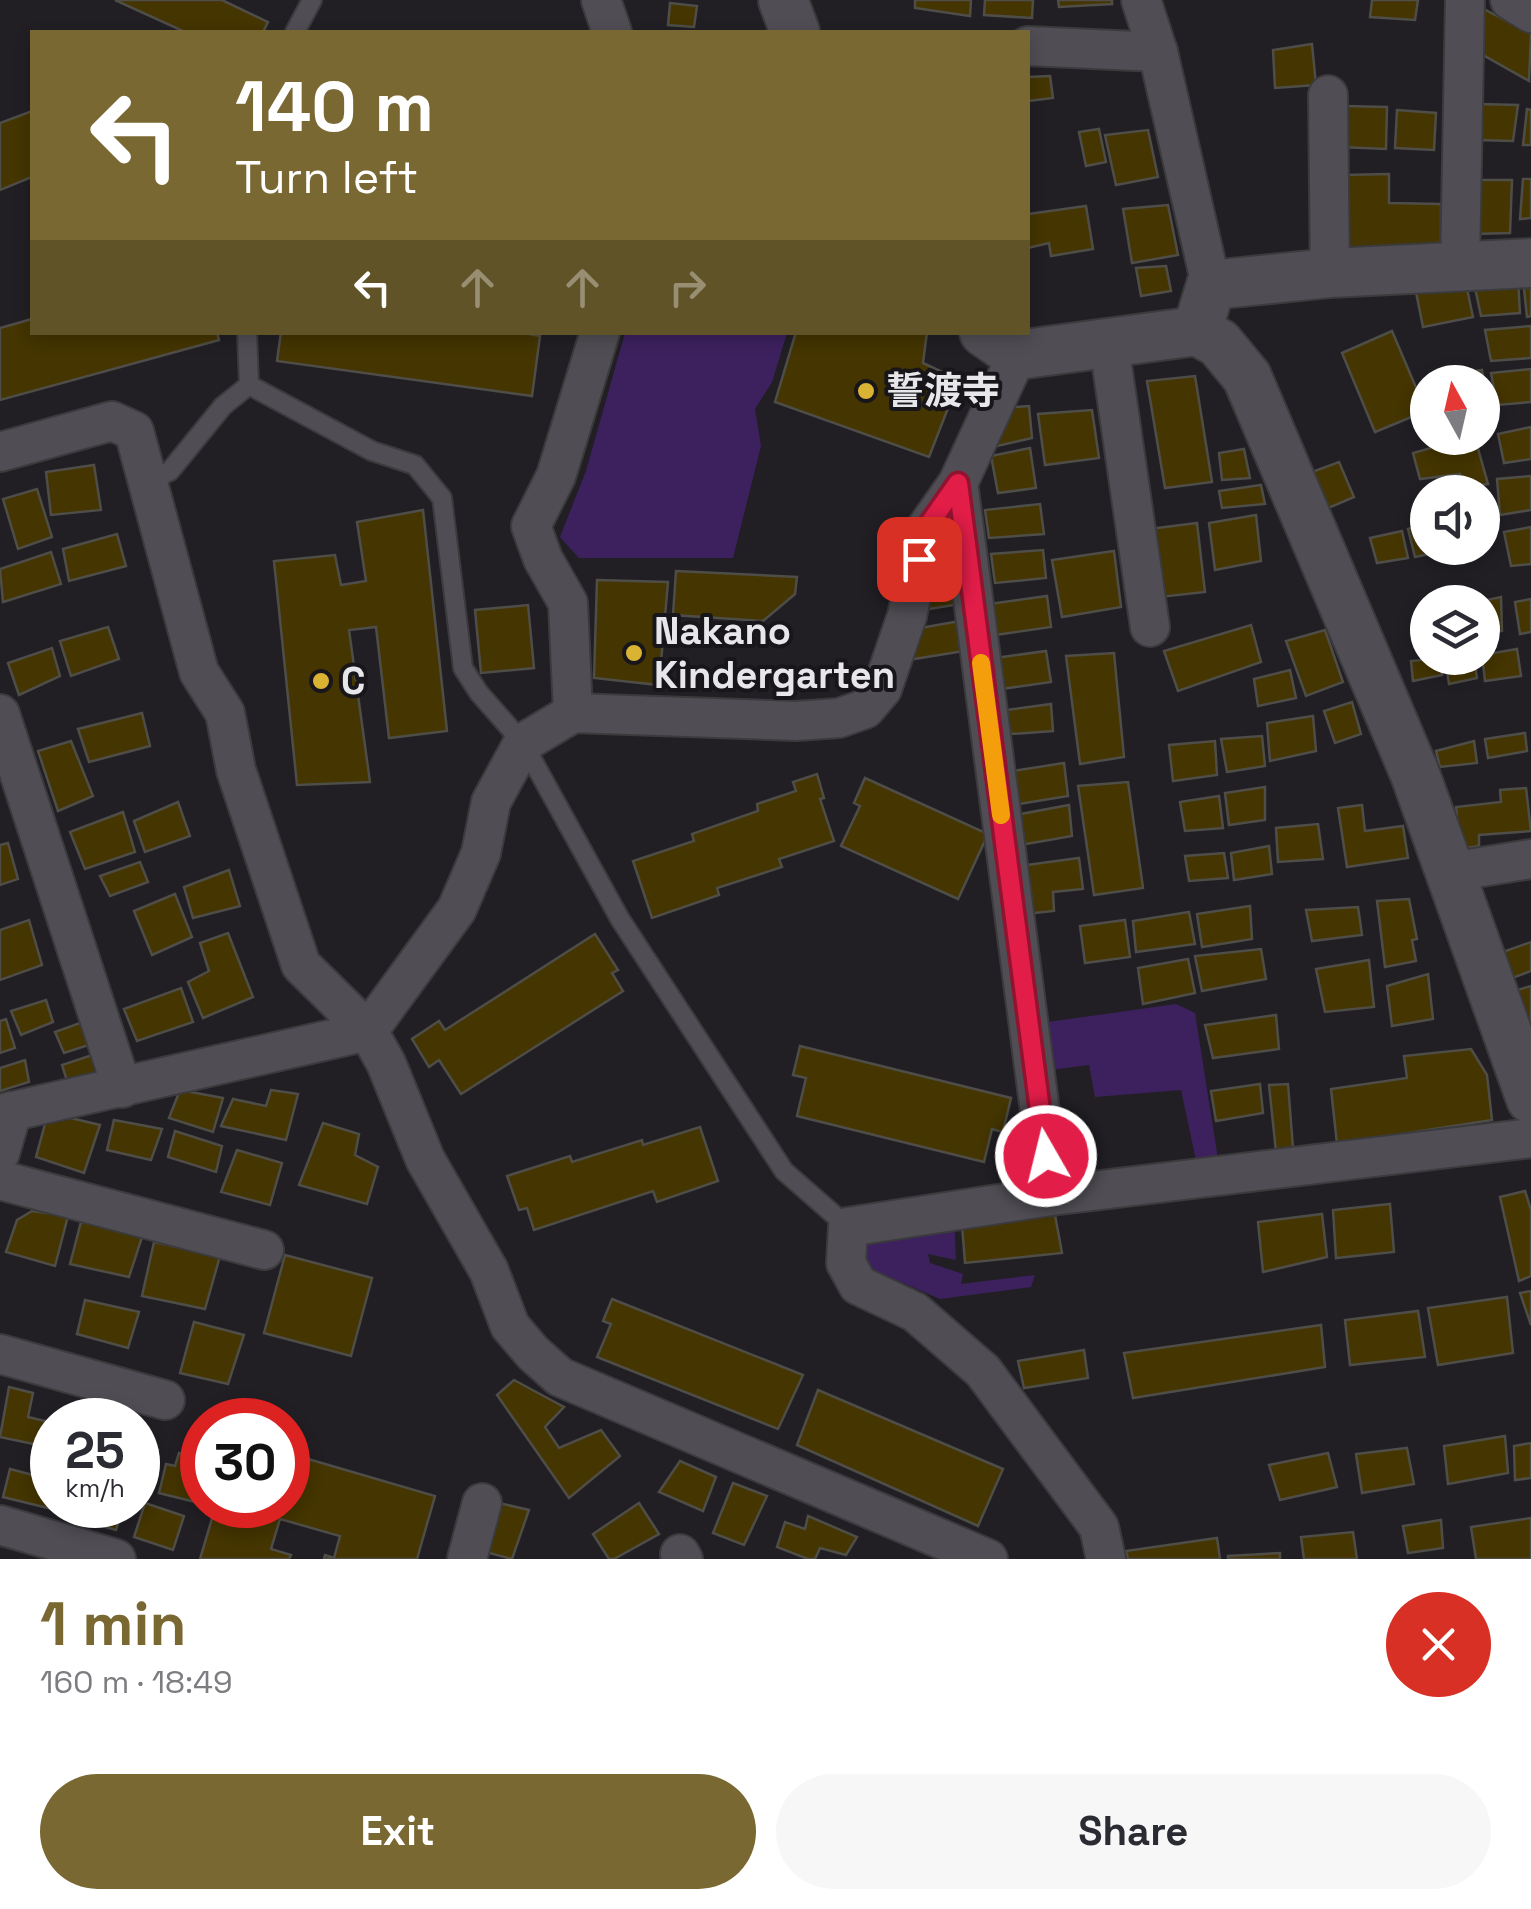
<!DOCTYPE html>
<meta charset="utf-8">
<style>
body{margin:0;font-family:"Space Grotesk","Noto Sans JP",sans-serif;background:#f7f7f7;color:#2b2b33;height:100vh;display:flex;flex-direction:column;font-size:38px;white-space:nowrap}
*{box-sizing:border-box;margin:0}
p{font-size:32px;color:#7c7c81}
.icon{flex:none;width:55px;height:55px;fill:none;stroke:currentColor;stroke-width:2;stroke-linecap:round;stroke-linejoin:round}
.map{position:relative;height:1559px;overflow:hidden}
.drawer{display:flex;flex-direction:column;background:#fff;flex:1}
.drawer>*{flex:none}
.top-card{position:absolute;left:30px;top:30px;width:1000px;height:305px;border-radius:0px;box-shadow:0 5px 15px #0003;background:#7a6833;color:#fff;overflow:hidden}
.needle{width:65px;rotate:352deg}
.controls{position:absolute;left:1410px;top:365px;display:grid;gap:20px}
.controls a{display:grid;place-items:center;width:90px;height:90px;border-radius:50%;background:#fff;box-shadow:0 5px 15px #0003;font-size:50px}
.speed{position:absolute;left:30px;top:1398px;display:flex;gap:20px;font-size:50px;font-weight:700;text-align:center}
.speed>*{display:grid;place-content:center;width:130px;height:130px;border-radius:50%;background:#fff;box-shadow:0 5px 15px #0003;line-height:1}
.speed small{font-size:25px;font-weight:400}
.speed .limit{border:15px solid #d22;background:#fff;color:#111}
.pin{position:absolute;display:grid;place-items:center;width:85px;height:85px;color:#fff;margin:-42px;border-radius:20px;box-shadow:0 5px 15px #0006}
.me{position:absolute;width:110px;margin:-55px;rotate:352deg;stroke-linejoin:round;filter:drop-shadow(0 0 8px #0008)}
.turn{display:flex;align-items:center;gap:35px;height:210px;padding:0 40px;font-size:45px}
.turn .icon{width:130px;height:130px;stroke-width:2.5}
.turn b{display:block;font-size:70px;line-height:85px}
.lanes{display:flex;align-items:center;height:95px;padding:0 40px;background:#0003;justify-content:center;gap:50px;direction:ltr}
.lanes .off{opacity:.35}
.round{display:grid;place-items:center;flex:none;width:105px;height:105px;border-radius:52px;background:#f7f7f7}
.summary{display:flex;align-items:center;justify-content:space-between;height:170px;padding:0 40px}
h1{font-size:60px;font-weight:800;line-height:75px;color:#7a6833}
.action{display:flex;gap:20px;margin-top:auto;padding:20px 40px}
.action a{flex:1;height:115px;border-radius:60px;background:#7a6833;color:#fff;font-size:40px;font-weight:800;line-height:115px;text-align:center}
.action a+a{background:#f7f7f7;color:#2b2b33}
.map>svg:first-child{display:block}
.green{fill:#3d215e}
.building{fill:#443501;stroke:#4f4d47;stroke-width:2.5}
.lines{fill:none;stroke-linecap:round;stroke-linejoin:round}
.service-casing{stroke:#3b3a3d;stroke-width:22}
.minor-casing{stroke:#3b3a3d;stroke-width:42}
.tertiary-casing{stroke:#3b3a3d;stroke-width:52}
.service{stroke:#504e54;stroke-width:18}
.minor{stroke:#504e54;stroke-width:38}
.tertiary{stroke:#504e54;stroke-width:48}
.route-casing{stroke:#92132f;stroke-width:25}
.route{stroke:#e11d48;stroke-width:18}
.slow{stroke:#f59e0b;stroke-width:18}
.poi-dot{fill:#dab333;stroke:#18161b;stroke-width:4}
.labels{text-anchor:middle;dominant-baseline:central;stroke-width:8;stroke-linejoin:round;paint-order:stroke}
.poi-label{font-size:38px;font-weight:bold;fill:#e7e6e9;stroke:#18161b;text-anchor:start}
</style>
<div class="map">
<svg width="1531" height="1559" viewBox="0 0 1531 1559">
<rect width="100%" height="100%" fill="#211f24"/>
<g class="green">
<polygon points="625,333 787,333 772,382 755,409 761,446 733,558 579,558 560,537 586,471"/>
<polygon points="1176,1004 1195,1013 1218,1159 1196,1160 1181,1090 1095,1097 1089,1065 1042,1071 1034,1024"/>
<polygon points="954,1218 956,1260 928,1254 930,1263 963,1274 961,1284 1035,1275 1031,1287 940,1299 857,1263 856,1237"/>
</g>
<g class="building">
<polygon points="115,0 222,0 268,22 263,32 185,32"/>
<polygon points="915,0 971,0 970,16 915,8"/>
<polygon points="985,0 1033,0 1032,18 984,15"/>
<polygon points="1058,0 1112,0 1112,4 1059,7"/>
<polygon points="1372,0 1418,0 1415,20 1370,17"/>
<polygon points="670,3 697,6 694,27 668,25"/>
<polygon points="1482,8 1531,34 1529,81 1476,51"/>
<polygon points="1312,44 1316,85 1275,88 1273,50"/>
<polygon points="1050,76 1053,98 1028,101 1028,77"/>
<polygon points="1479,104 1518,105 1513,141 1477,140"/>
<polygon points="1343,106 1387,107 1386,149 1341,147"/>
<polygon points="1527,109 1531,110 1531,145 1523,145"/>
<polygon points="1397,110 1436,113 1434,150 1395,148"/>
<polygon points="32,111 32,177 0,190 0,123"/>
<polygon points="1099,129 1106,162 1086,166 1079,132"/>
<polygon points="1148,130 1158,177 1116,185 1105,135"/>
<polygon points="1389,174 1389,203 1441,204 1441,246 1343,249 1343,175"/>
<polygon points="1523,179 1531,179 1531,218 1520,219"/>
<polygon points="1474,180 1512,180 1510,233 1472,234"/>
<polygon points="1168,205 1178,255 1132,263 1123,209"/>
<polygon points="1086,206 1093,249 1051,256 1049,243 1028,248 1028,214"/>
<polygon points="1166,266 1171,291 1141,296 1136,268"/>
<polygon points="1531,278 1531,316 1527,317 1523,279"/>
<polygon points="1518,279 1520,313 1481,316 1474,283"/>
<polygon points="1466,284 1473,317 1423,327 1416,292"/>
<polygon points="32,319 32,332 217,332 219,340 0,400 0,328"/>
<polygon points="1531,326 1531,358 1491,361 1485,330"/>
<polygon points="1392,331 1426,411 1375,432 1342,353"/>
<polygon points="281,332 517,332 540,336 532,396 277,361"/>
<polygon points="796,332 927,332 923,363 959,380 929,457 775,402"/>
<polygon points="1531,369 1531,402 1497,405 1491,373"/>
<polygon points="1482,370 1488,404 1482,405 1482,382 1447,382 1446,375"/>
<polygon points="1195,376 1212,482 1165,488 1147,381"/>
<polygon points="1029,406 1032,438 997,446 994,428 1002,408"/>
<polygon points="1092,410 1099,458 1045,465 1038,414"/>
<polygon points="1531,427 1531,459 1504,463 1498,434"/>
<polygon points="1466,438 1475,438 1488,484 1462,488 1460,474 1420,479 1413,453"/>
<polygon points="1030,448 1036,488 998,493 991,456"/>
<polygon points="1244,449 1250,478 1222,480 1219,453"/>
<polygon points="1339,462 1354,497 1326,509 1312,472"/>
<polygon points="94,465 101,510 51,515 46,472"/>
<polygon points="1531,476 1531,510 1500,515 1497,479"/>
<polygon points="1261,485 1265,504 1222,508 1219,491"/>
<polygon points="37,489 52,537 18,549 3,499"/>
<polygon points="1040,504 1044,534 989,538 985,510"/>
<polygon points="423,510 447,731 389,738 376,627 349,630 370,782 297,785 274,561 335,555 341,585 366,581 357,522"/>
<polygon points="1256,515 1261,561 1215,570 1209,523"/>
<polygon points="1488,516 1492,542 1482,543 1482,517"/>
<polygon points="1197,523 1205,592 1160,597 1149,529"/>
<polygon points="1428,524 1428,548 1447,550 1415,557 1408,529"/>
<polygon points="1531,527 1531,564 1511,566 1504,532"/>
<polygon points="1402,531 1408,558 1377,563 1370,538"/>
<polygon points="117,534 126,566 69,581 63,549"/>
<polygon points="1043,550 1046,578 995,583 991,554"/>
<polygon points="1114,551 1121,607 1062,617 1052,560"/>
<polygon points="51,552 61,584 3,602 0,569"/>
<polygon points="950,556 960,604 923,610 927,559"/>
<polygon points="676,571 797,577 795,594 763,621 673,615"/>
<polygon points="597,580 668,582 659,685 594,678"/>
<polygon points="1047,596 1051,627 995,635 989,604"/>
<polygon points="1501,597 1502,631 1482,634 1482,602 1478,602"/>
<polygon points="1531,599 1531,632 1520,634 1515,602"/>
<polygon points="528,605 534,668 481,673 475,610"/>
<polygon points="960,621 964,651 914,659 909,630"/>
<polygon points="1251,625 1261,662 1178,691 1164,651"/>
<polygon points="108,627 119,659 71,676 60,641"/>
<polygon points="1325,630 1343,682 1306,696 1286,641"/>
<polygon points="52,648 60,676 19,695 8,663"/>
<polygon points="1517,649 1521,676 1485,681 1482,655"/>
<polygon points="1046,651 1051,682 1001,689 995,658"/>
<polygon points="1114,653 1124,757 1080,764 1066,656"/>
<polygon points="1440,658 1442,675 1413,681 1411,661"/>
<polygon points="1474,658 1477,678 1449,684 1445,659"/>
<polygon points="1290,670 1296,698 1258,706 1254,679"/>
<polygon points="1352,702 1361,734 1335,743 1324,711"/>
<polygon points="1051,704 1053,731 1011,734 1006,710"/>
<polygon points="142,713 150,746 89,762 78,729"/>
<polygon points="1313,716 1316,751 1270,761 1267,723"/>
<polygon points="1525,733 1527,751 1488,758 1485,739"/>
<polygon points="1262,736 1265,766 1227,772 1221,739"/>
<polygon points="71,741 93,796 58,811 38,751"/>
<polygon points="1215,741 1217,775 1173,781 1169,745"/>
<polygon points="1474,741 1477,763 1440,767 1436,751"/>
<polygon points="1064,763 1068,796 1013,805 1007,772"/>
<polygon points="817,774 824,798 820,799 834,841 779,859 782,867 717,888 719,895 652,918 633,861 694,841 692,834 758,811 757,804 796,791 793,782"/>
<polygon points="865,778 988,834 958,899 841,846 860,806 854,803"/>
<polygon points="1128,782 1143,888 1094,895 1078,786"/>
<polygon points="1265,787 1265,820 1229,825 1225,793"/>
<polygon points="1526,788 1531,831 1479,835 1479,846 1460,849 1456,807 1501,802 1500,790"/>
<polygon points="1219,796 1223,828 1185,831 1180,802"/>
<polygon points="178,802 190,836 145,852 134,821"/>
<polygon points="1069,805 1072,836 1015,846 1010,816"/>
<polygon points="1362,805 1365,831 1403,826 1408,858 1347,867 1338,808"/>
<polygon points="123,812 135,852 85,869 70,832"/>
<polygon points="1318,824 1323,859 1278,862 1276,828"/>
<polygon points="8,843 18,879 0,885 0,845"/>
<polygon points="1269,846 1272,874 1234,880 1231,853"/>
<polygon points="1224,853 1228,878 1189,881 1185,856"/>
<polygon points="1079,858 1083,889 1053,892 1054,911 1026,914 1019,866"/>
<polygon points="140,862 148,882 110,896 100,876"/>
<polygon points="229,870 240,906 193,918 184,887"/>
<polygon points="175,894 192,937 152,955 134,911"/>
<polygon points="1409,899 1417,939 1412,940 1416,961 1385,967 1377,901"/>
<polygon points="1250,906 1252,939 1202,947 1197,914"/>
<polygon points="1358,907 1362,935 1312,941 1306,910"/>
<polygon points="1189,912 1195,944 1136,952 1133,921"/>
<polygon points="29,920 42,965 0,980 0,930"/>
<polygon points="1125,920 1130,957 1085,963 1080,926"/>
<polygon points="228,933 253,997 203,1018 188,982 209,971 200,943"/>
<polygon points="595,934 618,970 612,973 623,991 461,1094 439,1060 429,1067 412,1039 439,1021 445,1030"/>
<polygon points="1531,942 1531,971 1507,980 1497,954"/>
<polygon points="1261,949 1266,979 1202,991 1195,956"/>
<polygon points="1188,959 1195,993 1143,1004 1138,968"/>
<polygon points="1369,960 1374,1007 1325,1012 1316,969"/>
<polygon points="1428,974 1433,1019 1392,1026 1387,986"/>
<polygon points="1531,986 1531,1024 1530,1025 1517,990"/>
<polygon points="181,988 193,1022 137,1041 124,1009"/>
<polygon points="46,1000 53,1022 21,1035 11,1011"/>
<polygon points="1276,1015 1279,1049 1213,1058 1205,1025"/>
<polygon points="6,1019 15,1048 0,1053 0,1021"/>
<polygon points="91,1019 98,1042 64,1053 55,1032"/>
<polygon points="800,1046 1011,1098 1003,1132 992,1129 984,1162 797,1116 806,1078 793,1075"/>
<polygon points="1471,1049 1487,1075 1492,1120 1337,1144 1331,1089 1407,1078 1404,1056"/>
<polygon points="98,1053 105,1073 68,1084 62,1065"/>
<polygon points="25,1060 29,1082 0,1091 0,1068"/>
<polygon points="1260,1084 1263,1113 1216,1121 1211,1091"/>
<polygon points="1288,1084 1293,1148 1276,1152 1269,1085"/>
<polygon points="180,1090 223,1098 213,1132 169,1118"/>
<polygon points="271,1090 298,1094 286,1140 221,1126 233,1099 266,1106"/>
<polygon points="58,1115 100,1125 84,1173 36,1157 45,1124"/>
<polygon points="114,1120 162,1129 151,1160 107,1150"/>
<polygon points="323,1123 359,1134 355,1155 378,1167 367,1204 299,1185"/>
<polygon points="700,1127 718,1181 657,1202 653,1191 534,1230 527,1208 519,1210 507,1176 570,1156 572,1162 642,1140 643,1145"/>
<polygon points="175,1131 222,1146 216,1172 168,1157"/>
<polygon points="237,1150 282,1163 270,1205 221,1192"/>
<polygon points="1525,1191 1531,1210 1531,1276 1519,1281 1500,1197"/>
<polygon points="1390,1204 1394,1252 1336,1258 1333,1210"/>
<polygon points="32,1211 68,1216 55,1266 6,1252 17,1220"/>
<polygon points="1322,1214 1327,1257 1263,1272 1258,1222"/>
<polygon points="1055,1215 1062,1253 965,1263 962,1225"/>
<polygon points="81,1222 143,1234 129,1277 70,1264"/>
<polygon points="154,1242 220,1256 205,1309 142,1296"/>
<polygon points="285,1255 372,1278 351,1356 264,1333"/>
<polygon points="1531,1291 1531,1325 1520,1293"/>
<polygon points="1507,1297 1513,1353 1438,1365 1428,1308"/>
<polygon points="612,1299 803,1375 778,1429 597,1357 611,1324 603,1321"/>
<polygon points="85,1300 139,1312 128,1348 77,1334"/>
<polygon points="1418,1311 1425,1357 1350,1365 1345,1320"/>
<polygon points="194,1322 244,1335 228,1384 180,1373"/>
<polygon points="1321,1325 1325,1367 1133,1398 1124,1353"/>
<polygon points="1084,1350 1088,1378 1024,1388 1018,1361"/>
<polygon points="514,1380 564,1407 545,1427 559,1448 601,1430 620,1456 569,1498 497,1395"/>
<polygon points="9,1387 33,1393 28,1417 49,1422 43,1446 0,1437"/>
<polygon points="818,1390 1003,1469 978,1526 797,1445"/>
<polygon points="1505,1436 1508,1473 1448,1484 1444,1446"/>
<polygon points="1531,1443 1531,1478 1515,1480 1514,1446"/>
<polygon points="138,1445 158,1450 149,1487 138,1484"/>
<polygon points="1407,1448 1414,1484 1362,1493 1356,1454"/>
<polygon points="179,1453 202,1458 195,1502 159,1493 166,1464 175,1466"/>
<polygon points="1328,1453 1337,1487 1280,1500 1269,1465"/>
<polygon points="308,1459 435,1496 417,1559 324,1559 325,1555 334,1558 340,1536 280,1519 271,1549 291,1555 289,1559 200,1559 216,1505 288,1505 288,1472 303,1477"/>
<polygon points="680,1461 716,1477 703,1511 659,1492"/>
<polygon points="10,1469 52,1480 52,1505 58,1505 56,1510 3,1497"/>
<polygon points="733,1483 767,1496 744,1545 713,1533"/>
<polygon points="145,1503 184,1516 173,1550 134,1537"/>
<polygon points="499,1503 529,1510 512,1559 482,1551"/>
<polygon points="639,1503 659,1534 614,1559 609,1559 593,1534"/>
<polygon points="70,1505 124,1505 116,1530 67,1516"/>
<polygon points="808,1516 857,1537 846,1555 820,1548 815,1559 808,1559 777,1547 785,1522 805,1529"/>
<polygon points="1531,1518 1531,1559 1476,1559 1471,1527"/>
<polygon points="1441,1520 1443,1548 1408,1553 1403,1526"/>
<polygon points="1353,1532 1357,1559 1304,1559 1301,1537"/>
<polygon points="1217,1538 1220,1559 1128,1559 1126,1551"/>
<polygon points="1280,1553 1280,1559 1228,1559 1228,1556"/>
</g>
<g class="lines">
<g class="service-casing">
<g id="service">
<polyline points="295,32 312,0"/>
<polyline points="247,332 249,385 372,451 415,465 442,498 463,668 479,693 523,743 620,919 784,1171 848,1227"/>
<polyline points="149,481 170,471 223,406 249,385"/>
</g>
</g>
<g class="minor-casing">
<g id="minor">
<polyline points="601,0 612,32"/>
<polyline points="1141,0 1158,52 1211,285"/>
<polyline points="1510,0 1531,13"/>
<polyline points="1028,46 1158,52"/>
<polyline points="1328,95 1330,273"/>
<polyline points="1460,267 1465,0"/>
<polyline points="1109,345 1150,627"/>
<polyline points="0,452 112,421 134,431 199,672 225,713 236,770 301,965 368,1031 386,1063 425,1159 489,1271 510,1326 533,1353 560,1377 988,1559"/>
<polyline points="958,483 1051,1196"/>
<polyline points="573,713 568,603 543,559 531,526 556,476 600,332"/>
<polyline points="0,714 122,1088"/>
<polyline points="1450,872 1531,859"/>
<polyline points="0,1114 368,1031 457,909 481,853 491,802 523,743 573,713 796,721 839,718 865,709 882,689 907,616 925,530 958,483 1017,355"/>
<polyline points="0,1153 12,1111"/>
<polyline points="0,1180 264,1250"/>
<polyline points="0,1354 165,1400"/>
<polyline points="0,1525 116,1559"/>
<polyline points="680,1554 683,1559"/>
<polyline points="467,1559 482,1503"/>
<polyline points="1106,1559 1099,1527 983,1371 915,1312 858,1285 846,1263 848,1227 1051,1196 1531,1138"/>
</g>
</g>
<g class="tertiary-casing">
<g id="tertiary">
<polyline points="783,0 795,32"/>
<polyline points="1197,331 1211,285 1330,273 1531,263"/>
<polyline points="984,332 1017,355 1197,331 1219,343 1247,377 1415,774 1531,1099"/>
</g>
</g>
<use href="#service" class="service"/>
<use href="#minor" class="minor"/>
<use href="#tertiary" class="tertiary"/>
</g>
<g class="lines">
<g class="route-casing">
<polyline id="route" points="919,559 925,530 958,483 1046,1156"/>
</g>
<use href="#route" class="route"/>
<polyline class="slow" points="981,663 1001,815"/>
</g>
<g class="poi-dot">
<circle cx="866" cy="391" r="10"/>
<circle cx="634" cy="653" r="10"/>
<circle cx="321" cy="681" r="10"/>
</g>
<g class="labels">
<g class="poi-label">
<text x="886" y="391">誓渡寺</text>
<text x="654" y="631">Nakano<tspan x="654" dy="44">Kindergarten</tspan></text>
<text x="341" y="681">C</text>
</g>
</g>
</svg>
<div class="controls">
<a><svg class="needle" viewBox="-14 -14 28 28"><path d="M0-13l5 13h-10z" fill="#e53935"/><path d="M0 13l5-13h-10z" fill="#7c7c81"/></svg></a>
<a><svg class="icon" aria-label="sound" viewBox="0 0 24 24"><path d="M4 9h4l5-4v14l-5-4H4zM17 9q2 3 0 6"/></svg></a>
<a><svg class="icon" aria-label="layers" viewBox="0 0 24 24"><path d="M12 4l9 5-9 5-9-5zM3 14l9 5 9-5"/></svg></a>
</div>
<div class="speed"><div>25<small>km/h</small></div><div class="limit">30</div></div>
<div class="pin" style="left:919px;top:559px;background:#d93025"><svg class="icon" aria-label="arrive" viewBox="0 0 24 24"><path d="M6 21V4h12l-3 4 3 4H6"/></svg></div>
<svg class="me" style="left:1046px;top:1156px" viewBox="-20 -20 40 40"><circle r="17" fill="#e11d48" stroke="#fff" stroke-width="3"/><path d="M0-11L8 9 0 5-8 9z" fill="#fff"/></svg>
<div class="top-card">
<div class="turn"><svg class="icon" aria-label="left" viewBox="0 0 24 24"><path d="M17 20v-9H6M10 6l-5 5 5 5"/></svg><div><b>140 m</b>Turn left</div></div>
<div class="lanes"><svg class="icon" aria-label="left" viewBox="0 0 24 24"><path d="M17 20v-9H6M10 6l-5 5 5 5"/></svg><svg class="icon off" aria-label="ahead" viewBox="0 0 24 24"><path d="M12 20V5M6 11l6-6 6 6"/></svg><svg class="icon off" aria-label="ahead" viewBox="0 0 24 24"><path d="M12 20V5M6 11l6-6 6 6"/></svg><svg class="icon off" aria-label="right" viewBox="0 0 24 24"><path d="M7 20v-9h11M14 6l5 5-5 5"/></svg></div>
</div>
</div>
<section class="drawer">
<div class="summary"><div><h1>1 min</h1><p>160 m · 18:49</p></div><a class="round" style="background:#d93025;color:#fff"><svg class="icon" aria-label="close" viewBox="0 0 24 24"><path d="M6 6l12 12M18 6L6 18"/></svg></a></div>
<div class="action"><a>Exit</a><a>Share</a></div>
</section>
